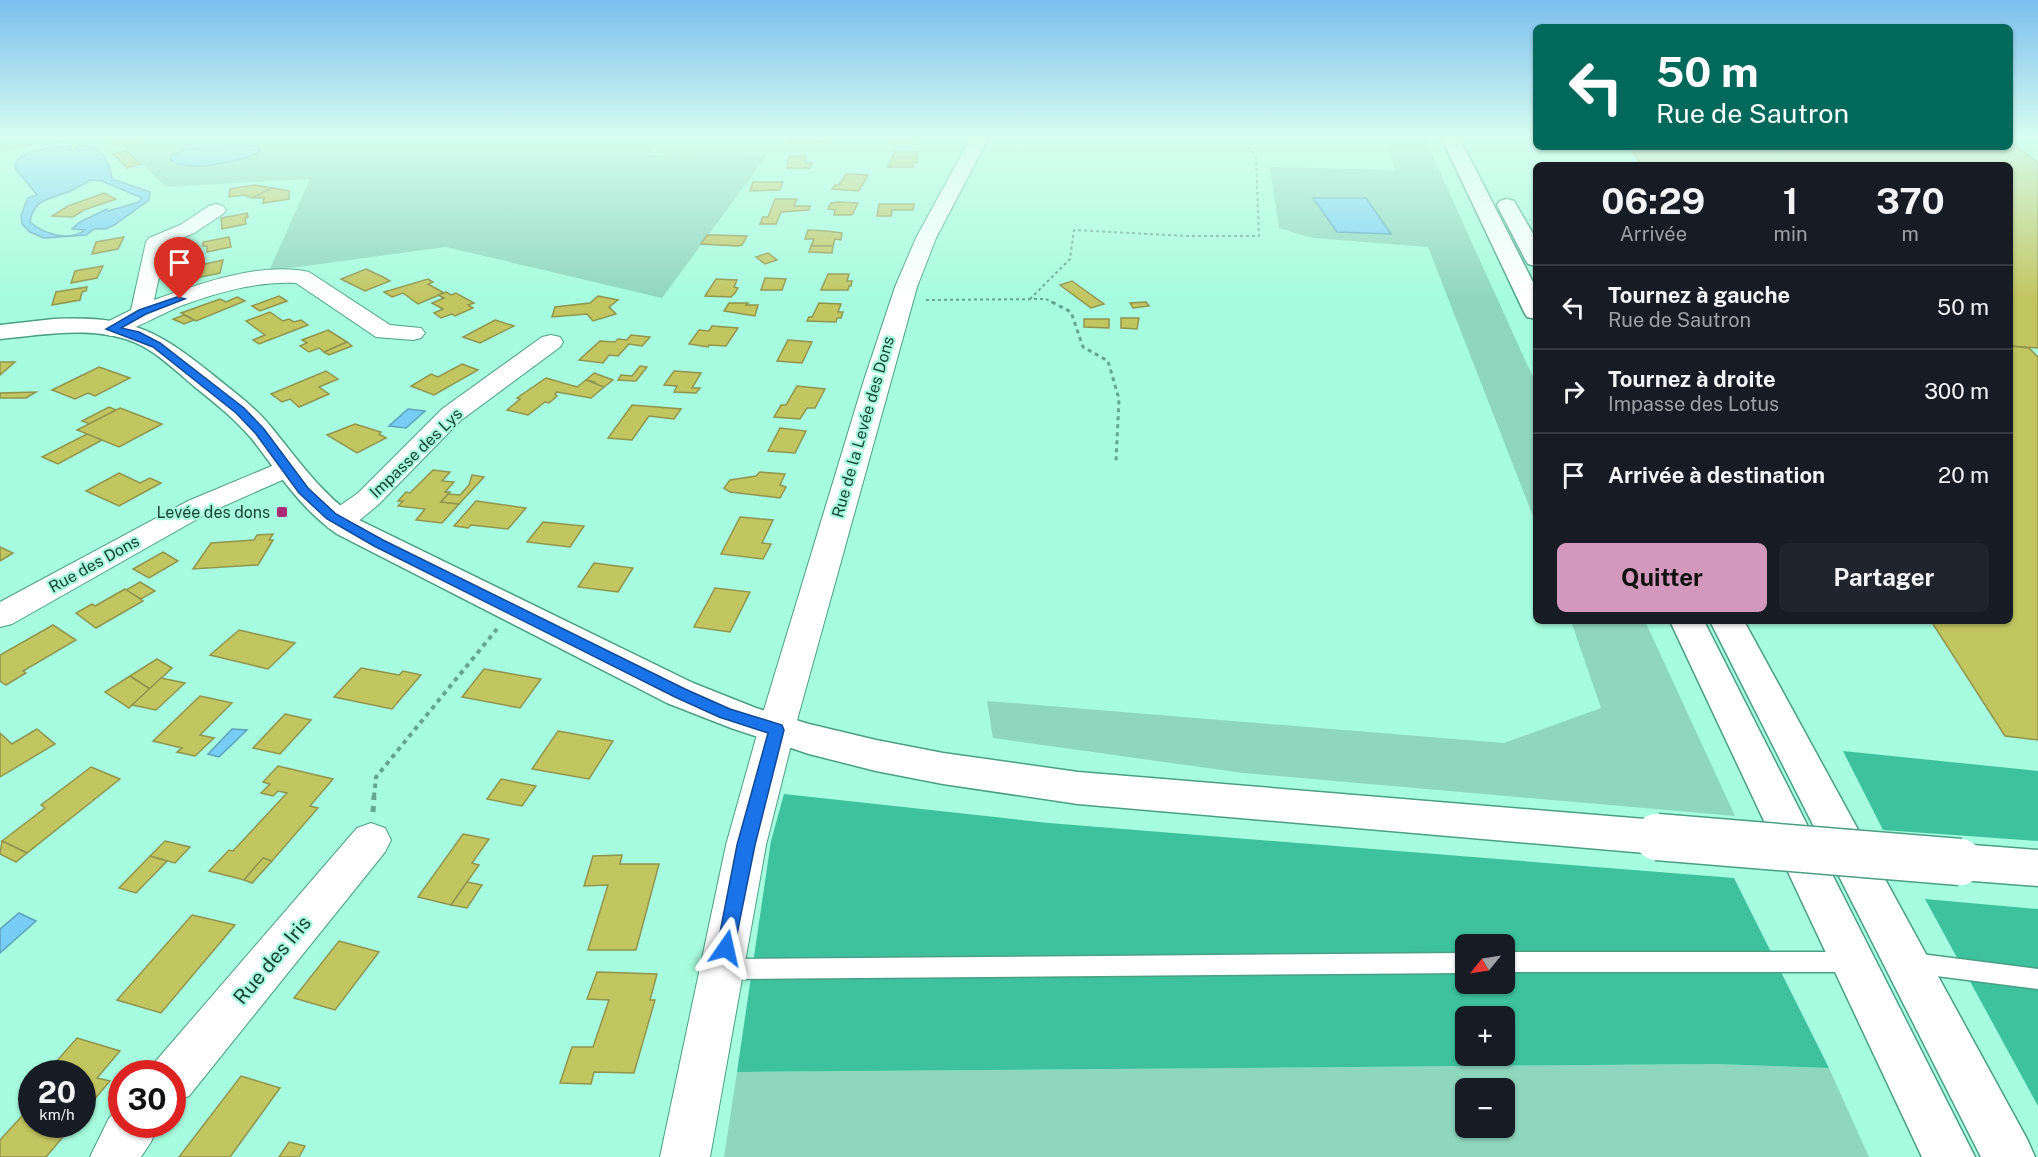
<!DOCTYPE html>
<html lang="fr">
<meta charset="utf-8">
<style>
body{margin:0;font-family:"Public Sans",sans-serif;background:#20242c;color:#f1f3f6;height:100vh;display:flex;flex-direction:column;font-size:22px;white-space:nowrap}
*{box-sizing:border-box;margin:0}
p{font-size:20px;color:#9ea1a6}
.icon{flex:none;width:33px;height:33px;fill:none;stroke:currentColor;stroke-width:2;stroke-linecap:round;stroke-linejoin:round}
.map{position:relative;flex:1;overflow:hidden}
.side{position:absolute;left:1533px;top:162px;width:480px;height:462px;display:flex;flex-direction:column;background:#171b24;border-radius:9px;box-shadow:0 2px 4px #0004}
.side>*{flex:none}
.top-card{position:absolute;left:1533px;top:24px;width:480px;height:126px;border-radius:9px;box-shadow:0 2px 4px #0004;background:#00695c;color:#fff;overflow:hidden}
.needle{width:39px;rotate:240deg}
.controls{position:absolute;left:1455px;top:934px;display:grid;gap:12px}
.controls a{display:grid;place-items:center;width:60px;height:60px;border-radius:9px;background:#171b24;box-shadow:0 2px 4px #0004;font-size:30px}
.speed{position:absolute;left:18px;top:1060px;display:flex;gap:12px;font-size:30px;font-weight:700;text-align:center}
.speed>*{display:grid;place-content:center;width:78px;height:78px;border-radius:50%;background:#171b24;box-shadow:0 2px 4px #0004;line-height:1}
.speed small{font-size:15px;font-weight:400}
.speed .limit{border:9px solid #d22;background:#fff;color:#111}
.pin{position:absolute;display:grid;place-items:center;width:51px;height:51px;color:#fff;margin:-62px -26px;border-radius:50% 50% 50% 0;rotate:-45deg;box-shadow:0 0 6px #0007}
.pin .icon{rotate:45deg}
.me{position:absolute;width:66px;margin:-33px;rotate:11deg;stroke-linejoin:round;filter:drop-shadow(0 0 4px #0008)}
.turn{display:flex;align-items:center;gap:21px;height:126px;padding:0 24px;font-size:27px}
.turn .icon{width:78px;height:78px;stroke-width:2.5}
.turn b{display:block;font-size:42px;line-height:51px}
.eta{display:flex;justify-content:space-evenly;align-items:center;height:102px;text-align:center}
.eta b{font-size:36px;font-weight:700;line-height:42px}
.cta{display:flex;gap:12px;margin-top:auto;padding:12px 24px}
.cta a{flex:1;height:69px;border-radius:9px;background:#d299bc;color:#111;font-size:24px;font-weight:700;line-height:69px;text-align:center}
.cta a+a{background:#20242c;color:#f1f3f6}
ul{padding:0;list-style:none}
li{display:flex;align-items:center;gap:18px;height:84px;padding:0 24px;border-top:2px solid #363941}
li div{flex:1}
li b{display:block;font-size:22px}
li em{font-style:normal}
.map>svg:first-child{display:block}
.green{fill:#8fd6be;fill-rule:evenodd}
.forest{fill:#3dc29d;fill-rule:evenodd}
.water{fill:#78cdf6;stroke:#5ca2bb;stroke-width:1.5;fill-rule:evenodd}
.building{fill:#c2c660;stroke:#91944e;stroke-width:1.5}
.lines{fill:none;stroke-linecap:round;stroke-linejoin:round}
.service-casing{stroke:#4a9f85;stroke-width:3}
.minor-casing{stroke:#4a9f85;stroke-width:2}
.tertiary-casing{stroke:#4a9f85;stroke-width:3}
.trunk-casing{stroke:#4a9f85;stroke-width:3}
.path-far3{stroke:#65a58f;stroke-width:2;stroke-dasharray:3 3;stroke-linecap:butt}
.path-far2{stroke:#65a58f;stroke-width:3;stroke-dasharray:4 4;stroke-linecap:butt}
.path-far1{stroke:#65a58f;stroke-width:4;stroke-dasharray:4.5 4.5;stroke-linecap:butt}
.path{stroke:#65a58f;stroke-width:5;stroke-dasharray:6 6;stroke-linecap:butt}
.service{fill:#fff;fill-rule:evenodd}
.minor{fill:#fff;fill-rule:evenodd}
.tertiary{fill:#fff;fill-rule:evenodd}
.trunk{fill:#fff;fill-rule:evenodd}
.tertiary-bridge-casing{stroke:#4a9f85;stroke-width:49;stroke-linecap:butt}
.tertiary-bridge{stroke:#fff;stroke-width:46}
.route{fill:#1a73e8;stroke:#114b97;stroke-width:1.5}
.poi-dot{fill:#ac2a74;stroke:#a6fcde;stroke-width:2}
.labels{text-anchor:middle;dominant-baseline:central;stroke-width:4.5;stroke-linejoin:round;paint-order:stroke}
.street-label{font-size:16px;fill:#193d32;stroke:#a6fcde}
.poi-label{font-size:16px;fill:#193d32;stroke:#a6fcde;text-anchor:end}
.near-street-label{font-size:20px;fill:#193d32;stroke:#a6fcde}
</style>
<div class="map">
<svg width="2038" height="1157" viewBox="0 0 2038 1157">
<rect width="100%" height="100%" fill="#a6fcde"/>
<g class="green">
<polygon points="0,137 92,137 0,152"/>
<polygon points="114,137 662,137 648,155 768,154 662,298 446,247 269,271 310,179 166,187"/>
<polygon points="1384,137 1424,137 1536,384 1536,524 1428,247 1313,238 1279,228 1270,167 1395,170"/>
<polygon points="1571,621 1645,621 1735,816 1243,773 993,738 987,701 1504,743 1601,708"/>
<path d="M1716,1064l113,4 40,89h-1145l13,-85zM1466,1089h38v39h-38z"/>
</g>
<g class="forest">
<polygon points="1843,751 2038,771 2038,841 1883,830"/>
<path d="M784,794l265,29 685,55 95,190 -113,-4 -979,8 34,-231zM1466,945h38v39h-38zM1466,1017h38v39h-38z"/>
<polygon points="1925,899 2038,909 2038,1106"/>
</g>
<g class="water">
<path d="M78,145c24,1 31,13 34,34l38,13 -1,8 -35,25 -9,4h-11l-8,6 -42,3 -14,-6 -8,-8 -1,-9 7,-17 9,-3 -22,-27v-4c8,-16 40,-16 56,-18l-1,4 6,-1zM90,180l12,1 40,17 -3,4 -31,9 -1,-2 -27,13 -8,7 13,1c-16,12 -41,4 -55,-8 3,-23 20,-23 38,-30 8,-3 15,-8 22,-12z"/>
<path d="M256,146l4,3 -2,4c-17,8 -72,21 -87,7v-3l14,-8z"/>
<polygon points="1313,198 1366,198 1391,234 1337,232"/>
<polygon points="408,409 425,411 406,428 389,426"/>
<polygon points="232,729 247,730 219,757 208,754"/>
<polygon points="19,913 36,921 0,953 0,929"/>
</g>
<g class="building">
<polygon points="104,137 136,137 142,141 121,146 115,140 109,141"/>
<polygon points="791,137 827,137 826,142 789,143"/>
<polygon points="891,137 913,137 912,143 890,143"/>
<polygon points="2010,142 2038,163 2038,348 2010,346 2010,165 1641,165 1629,147 2010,147"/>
<polygon points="126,151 141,164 127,168 113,154"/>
<polygon points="894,152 918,152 917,163 914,162 913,167 888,167"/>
<polygon points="789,156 806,156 805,163 812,163 810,168 787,168"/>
<polygon points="846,174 868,175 859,191 832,189 835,185 839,185"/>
<polygon points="753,182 783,182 780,190 750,191"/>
<polygon points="255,185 272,188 252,198 244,195 229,197 230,189"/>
<polygon points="272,188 289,191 289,199 263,203 264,198 252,198"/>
<polygon points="104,193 116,199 84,210 73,217 52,216 68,206"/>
<polygon points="775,199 797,199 794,206 810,206 809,210 781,212 776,224 760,224 763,217 768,217"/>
<polygon points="838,202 858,203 852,215 834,215 835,210 828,209 831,203"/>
<polygon points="879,204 914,204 913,210 892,210 891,216 877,216"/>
<polygon points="247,213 248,217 245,218 246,224 222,229 221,218"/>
<polygon points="808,230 827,231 842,233 841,240 835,239 833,246 811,246 814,239 805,239"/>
<polygon points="707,235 716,235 747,236 742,245 738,246 701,244"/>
<polygon points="124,237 118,249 92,254 96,242"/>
<polygon points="229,237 231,247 207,252 207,246 203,246 203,242"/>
<polygon points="811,246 833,246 832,253 809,252"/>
<polygon points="768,253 777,260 765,264 756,257"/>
<polygon points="223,260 220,273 195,278 195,266"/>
<polygon points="103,266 97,278 71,283 75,271"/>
<polygon points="366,269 383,277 390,281 365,291 341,279"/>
<polygon points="828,274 849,274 847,281 852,281 851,286 849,286 848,290 821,290"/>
<polygon points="765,278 786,279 782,290 761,290"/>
<polygon points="428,279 433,282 428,284 444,293 418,304 403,293 392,297 384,292"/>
<polygon points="716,279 737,280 734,287 738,288 735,293 731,297 705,296"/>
<polygon points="1072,281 1104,304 1091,308 1060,285"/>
<polygon points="87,287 86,291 82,292 80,300 52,305 56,292"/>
<polygon points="446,292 451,295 456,293 474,303 468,305 473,308 455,316 452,314 441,318 434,313 443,309 432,303 444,298 438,295"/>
<polygon points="279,296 287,301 260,311 252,306"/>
<polygon points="598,296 618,300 609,307 616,314 593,321 587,314 552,317 555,307 590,303"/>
<polygon points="237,297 245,301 196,321 181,313 220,299 226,302"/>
<polygon points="1146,302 1149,306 1133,308 1130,303"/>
<polygon points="729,303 748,303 746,305 758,305 755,316 724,311"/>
<polygon points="819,303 841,304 838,312 843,312 841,318 837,318 836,322 807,321 809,317 812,317"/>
<polygon points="270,312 283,321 289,319 294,322 301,320 308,325 259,344 253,340 265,335 246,321"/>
<polygon points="184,315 194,320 184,324 173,319"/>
<polygon points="1121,318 1139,318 1137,329 1121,328"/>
<polygon points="1084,319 1109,319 1109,328 1084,327"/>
<polygon points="495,320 514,326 480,343 463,337"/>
<polygon points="712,326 738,328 726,346 709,345 708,347 689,344 699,330 709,331"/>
<polygon points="328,330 347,342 324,352 319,348 309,352 300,346 307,343 302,340"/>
<polygon points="631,335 650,337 642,346 629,344 618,356 609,355 603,363 579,360 600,341 615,342 618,339 627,340"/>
<polygon points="788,340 812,342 802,363 777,361"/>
<polygon points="347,342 352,346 329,355 324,352"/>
<polygon points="2010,346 2029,348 2038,357 2038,740 2005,736 1931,621 2010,621"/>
<polygon points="0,362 15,362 0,375"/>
<polygon points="462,364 478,370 434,395 411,386 431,374 438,377"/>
<polygon points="640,366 647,367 636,381 618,380 621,375 632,376"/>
<polygon points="99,367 130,378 95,396 88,393 75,399 52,390"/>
<polygon points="326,371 338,379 319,387 329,394 299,407 290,399 282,402 271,394"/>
<polygon points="674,371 701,373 692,388 700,388 696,393 674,392 677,386 664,385"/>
<polygon points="594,373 613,380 604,387 596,385 595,382 586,380"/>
<polygon points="546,378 577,387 586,380 604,387 591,398 557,392 555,394 557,396 549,403 545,402 528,415 507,410 520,399 517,398"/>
<polygon points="797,386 825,389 815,408 807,408 800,419 774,417 781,405 786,405"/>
<polygon points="36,392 26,398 0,398 0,393"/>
<polygon points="632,405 681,409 674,419 649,416 632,440 608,438"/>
<polygon points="109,407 116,410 90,424 82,421"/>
<polygon points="120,408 162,424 119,447 77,430"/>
<polygon points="355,424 381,432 379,434 386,438 357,453 327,435"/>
<polygon points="780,428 806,431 795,453 768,451"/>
<polygon points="87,434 102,440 58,464 42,457"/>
<polygon points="433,470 450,472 442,481 454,482 445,492 450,492 441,502 459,504 442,523 416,520 425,509 398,506 403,501 398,501 406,492 410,493"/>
<polygon points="760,472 785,474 780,485 786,487 780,498 730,492 724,488 730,480 756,476"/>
<polygon points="119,473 140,483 150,478 161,483 119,506 86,491"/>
<polygon points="472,475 484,477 459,504 441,502 448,494 460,495 469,485"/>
<polygon points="476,501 526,508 508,529 471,525 468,528 454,526"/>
<polygon points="740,517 773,520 762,543 771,544 763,559 721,554"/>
<polygon points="543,522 584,526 570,547 527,542"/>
<polygon points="273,534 269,540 273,540 258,565 193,569 211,543 254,540 257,535"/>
<polygon points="0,547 13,553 0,561"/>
<polygon points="163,552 178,561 149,578 133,569"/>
<polygon points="594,563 633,568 618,592 578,587"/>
<polygon points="140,582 155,591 141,599 126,590"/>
<polygon points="715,588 750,592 730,632 694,627"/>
<polygon points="125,589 143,601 96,628 76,613 92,604 95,606"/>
<polygon points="53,625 76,640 23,671 26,673 6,685 0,681 0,655"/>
<polygon points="239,630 295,643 268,669 210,655"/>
<polygon points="157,659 172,668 150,689 130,676"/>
<polygon points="361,668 399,675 403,671 421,675 392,709 334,697"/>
<polygon points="484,669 541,679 520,708 462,697"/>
<polygon points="130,676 150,689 129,708 105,692"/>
<polygon points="161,678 185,683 156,710 132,705"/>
<polygon points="200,696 232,703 200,735 214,738 195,756 177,752 182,748 153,741"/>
<polygon points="285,714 311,720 280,754 253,748"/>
<polygon points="37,729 55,744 0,777 0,733 12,744"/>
<polygon points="558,731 613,741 589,779 532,769"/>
<polygon points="278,766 333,779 310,806 318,808 272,861 263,858 244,880 209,871 229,850 233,851 287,793 278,791 273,796 261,793 270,784 263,782"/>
<polygon points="91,767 120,779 27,853 2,841 45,808 41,805"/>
<polygon points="501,779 536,786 522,806 487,799"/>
<polygon points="463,834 489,839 472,863 479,865 451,905 418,897"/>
<polygon points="2,841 27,853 16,862 0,854"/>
<polygon points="165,841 190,847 175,863 150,856"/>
<polygon points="622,855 620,864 659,864 636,950 588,950 608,885 584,886 593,856"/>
<polygon points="150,856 167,861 136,893 119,888"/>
<polygon points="263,858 272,861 252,883 244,880"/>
<polygon points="467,882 482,885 467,908 451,905"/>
<polygon points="192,915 235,925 161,1013 117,1000"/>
<polygon points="339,941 379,952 335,1010 294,998"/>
<polygon points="597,972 657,974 650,1000 655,1000 634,1073 594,1072 591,1084 560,1083 572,1047 593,1047 609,1000 587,999"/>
<polygon points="77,1038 120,1051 97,1078 110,1081 82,1114 82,1074 59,1074 65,1067 54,1064"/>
<polygon points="241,1076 280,1088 230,1157 179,1157"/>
<polygon points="32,1105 32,1125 73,1125 46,1157 0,1157 0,1140"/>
<polygon points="289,1142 305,1146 299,1157 279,1157"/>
</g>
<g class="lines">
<g class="service-casing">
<g id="service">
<polygon points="1504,952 1849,952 1856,955 1859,962 1856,969 1849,972 1504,972"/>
<polygon points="1466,953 1466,973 725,979 718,976 715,969 718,962 725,959"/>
<polygon points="1913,953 2038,969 2038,989 1913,973 1906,970 1903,963 1906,956"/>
</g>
</g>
<g class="minor-casing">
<g id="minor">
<polygon points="971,137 989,137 936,238 917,287 799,713 766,845 710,1157 660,1157 726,845 763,713 864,380 895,287 916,238"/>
<path d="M216,204l7,2 3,4 -3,4 -29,19 -28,12 -12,55c44,-16 108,-39 155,-28l81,53 31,3 4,5 -4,5 -8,2 -37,-3 -80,-54c-39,-2 -77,9 -113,22 -14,5 -62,31 -71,31 -2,0 -8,-2 -9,-2l-4,-5 4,-5 28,-14 15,-68 3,-4 31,-13 29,-19z"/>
<polygon points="551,335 560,337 563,342 560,347 460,421 378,505 350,528 339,530 328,528 324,521 328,514 358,493 442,409 542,337"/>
<polygon points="286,460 296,462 300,468 296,474 208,513 12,624 0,627 0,602 188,501"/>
<polygon points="371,823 385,828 391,840 385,852 189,1096 172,1102 172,1074 150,1074 155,1062 357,828"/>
<polygon points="122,1106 122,1125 158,1125 151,1142 141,1157 90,1157 109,1118"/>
</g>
</g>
<g class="tertiary-casing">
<g id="tertiary">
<path d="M54,319c76,-3 102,10 159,56 21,17 42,32 58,52 29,35 49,66 88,93l334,163 63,25 53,16 67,16 67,13 135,19 579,48 15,5 6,12 -6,12 -15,5 -579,-50 -135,-20 -67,-13 -67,-17 -78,-26 -64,-25 -330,-169c-38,-27 -57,-59 -85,-95 -17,-20 -37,-36 -57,-52 -19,-16 -37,-34 -59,-44 -41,-18 -93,-8 -136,-4v-14z"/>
<polygon points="1960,844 2038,850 2038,886 1960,880 1945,875 1939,862 1945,849"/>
</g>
</g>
<g class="trunk-casing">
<g id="trunk">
<polygon points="1441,137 1459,137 1536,288 1536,319 1527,317 1524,312"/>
<polygon points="1507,199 1514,201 1536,239 1536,266 1528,264 1525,259 1497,205 1500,201"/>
<polygon points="1670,621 1704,621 1975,1157 1922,1157"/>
<polygon points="1710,621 1744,621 2027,1139 2035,1157 1981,1157"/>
</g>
</g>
<g class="path-far3">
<polyline points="1030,299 1070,259 1074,230 1187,236 1259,236 1256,157 1242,137"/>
<polyline points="926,300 1046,299 1055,304"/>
</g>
<polyline class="path-far2" points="1052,302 1071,312 1083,347 1108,361 1119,399 1116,461"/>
<polyline class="path-far1" points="374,797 376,777 497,629"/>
<polyline class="path" points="373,812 374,796"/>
<use href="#service" class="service"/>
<use href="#minor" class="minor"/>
<use href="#tertiary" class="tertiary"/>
<use href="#trunk" class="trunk"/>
<g class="tertiary-bridge-casing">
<polyline id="tertiary-bridge" points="1657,837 1960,862"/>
</g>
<use href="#tertiary-bridge" class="tertiary-bridge"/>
</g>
<linearGradient id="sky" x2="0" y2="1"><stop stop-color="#7bbeee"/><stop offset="0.46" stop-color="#d7fef0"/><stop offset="1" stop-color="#d7fef0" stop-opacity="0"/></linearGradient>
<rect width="2038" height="299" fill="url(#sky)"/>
<polygon class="route" points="177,297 185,299 146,314 121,328 139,332 160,343 244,408 264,429 308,488 336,514 383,540 685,689 730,709 782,725 784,730 755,845 733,954 726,957 720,954 717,948 737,845 768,733 719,717 675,697 374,546 327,519 299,493 256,434 236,413 153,347 106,329 139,310"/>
<rect class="poi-dot" x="276" y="506" width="12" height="12" rx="3"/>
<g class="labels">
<g class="street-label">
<text transform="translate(863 427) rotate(-74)">Rue de la Levée des Dons</text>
<text transform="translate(416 453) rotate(-44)">Impasse des Lys</text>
<text transform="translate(94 564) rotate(-29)">Rue des Dons</text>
</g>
<g class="poi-label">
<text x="270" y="512">Levée des dons</text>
</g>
<g class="near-street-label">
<text transform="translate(272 960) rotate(-50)">Rue des Iris</text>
</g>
</g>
</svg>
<div class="controls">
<a><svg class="needle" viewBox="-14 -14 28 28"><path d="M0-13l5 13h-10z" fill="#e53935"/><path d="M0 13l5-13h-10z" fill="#9ea1a6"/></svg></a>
<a>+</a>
<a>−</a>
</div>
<div class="speed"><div>20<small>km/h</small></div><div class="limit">30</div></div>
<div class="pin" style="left:180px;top:299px;background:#d93025"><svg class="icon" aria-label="arrive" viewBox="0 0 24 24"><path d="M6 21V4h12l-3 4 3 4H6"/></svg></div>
<svg class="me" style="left:726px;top:948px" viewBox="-20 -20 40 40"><path d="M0-17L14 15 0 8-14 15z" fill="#1a73e8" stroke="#fff" stroke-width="4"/></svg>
<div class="top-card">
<div class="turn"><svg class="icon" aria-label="left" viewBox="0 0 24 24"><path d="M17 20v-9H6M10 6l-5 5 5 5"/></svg><div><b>50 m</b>Rue de Sautron</div></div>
</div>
<section class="side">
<div class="eta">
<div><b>06:29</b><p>Arrivée</p></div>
<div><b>1</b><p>min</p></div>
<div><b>370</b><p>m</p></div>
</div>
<ul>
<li><svg class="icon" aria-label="left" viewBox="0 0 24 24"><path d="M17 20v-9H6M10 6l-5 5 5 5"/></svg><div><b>Tournez à gauche</b><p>Rue de Sautron</p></div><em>50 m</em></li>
<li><svg class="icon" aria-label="right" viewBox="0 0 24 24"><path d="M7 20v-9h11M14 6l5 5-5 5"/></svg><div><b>Tournez à droite</b><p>Impasse des Lotus</p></div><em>300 m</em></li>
<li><svg class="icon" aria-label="arrive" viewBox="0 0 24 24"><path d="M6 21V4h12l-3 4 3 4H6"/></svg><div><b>Arrivée à destination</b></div><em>20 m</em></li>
</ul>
<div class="cta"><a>Quitter</a><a>Partager</a></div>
</section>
</div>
